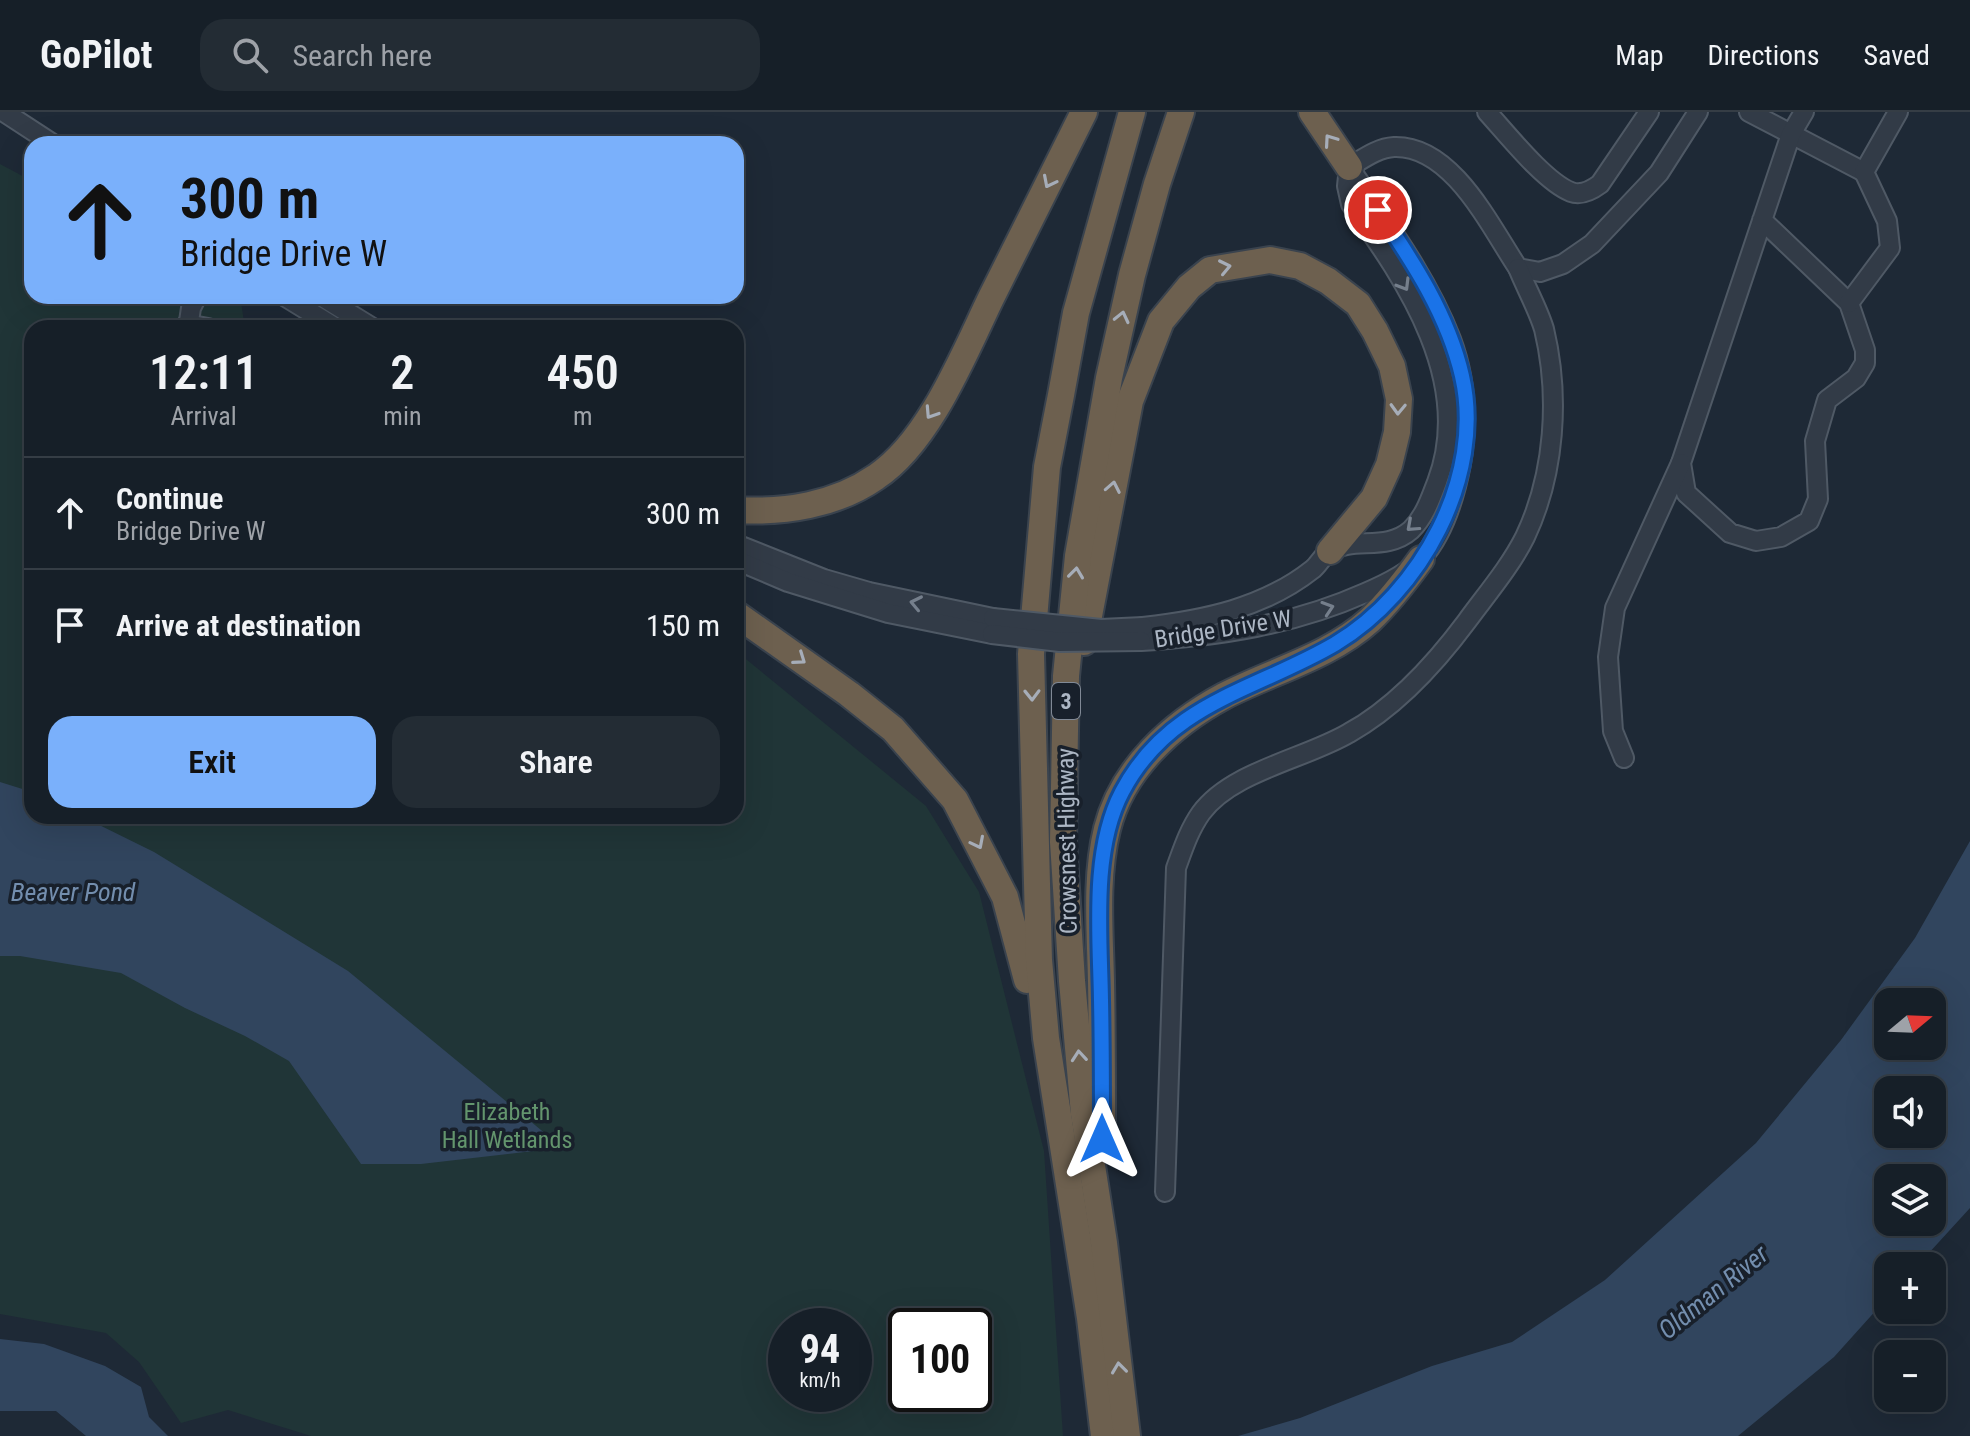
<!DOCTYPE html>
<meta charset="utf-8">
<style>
body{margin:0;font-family:"Roboto Condensed",sans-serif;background:#232c34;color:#f1f3f6;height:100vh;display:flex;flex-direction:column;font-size:30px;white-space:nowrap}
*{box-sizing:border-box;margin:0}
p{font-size:26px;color:#9ea2a8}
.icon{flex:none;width:44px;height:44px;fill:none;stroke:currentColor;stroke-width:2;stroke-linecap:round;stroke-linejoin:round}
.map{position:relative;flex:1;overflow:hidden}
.panel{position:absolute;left:24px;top:208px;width:720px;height:504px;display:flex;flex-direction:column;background:#161f28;border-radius:24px;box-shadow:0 8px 32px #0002,0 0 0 2px #353d45}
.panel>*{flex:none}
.top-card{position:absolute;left:24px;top:24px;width:720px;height:168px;border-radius:24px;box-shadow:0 8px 32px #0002,0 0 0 2px #353d45;background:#7ab0fb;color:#111;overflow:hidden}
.needle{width:52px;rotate:71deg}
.controls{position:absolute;left:1874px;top:876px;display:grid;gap:16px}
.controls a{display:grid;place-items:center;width:72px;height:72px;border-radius:16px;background:#161f28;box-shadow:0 8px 32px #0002,0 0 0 2px #353d45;font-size:40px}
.speed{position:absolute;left:768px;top:1196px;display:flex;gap:16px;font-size:40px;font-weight:700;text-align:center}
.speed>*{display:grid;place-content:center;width:104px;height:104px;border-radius:50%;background:#161f28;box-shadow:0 8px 32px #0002,0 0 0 2px #353d45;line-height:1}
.speed small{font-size:20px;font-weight:400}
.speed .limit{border:4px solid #111;border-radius:12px;background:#fff;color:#111}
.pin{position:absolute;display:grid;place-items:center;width:68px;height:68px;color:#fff;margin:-34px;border:4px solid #fff;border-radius:50%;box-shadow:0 2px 8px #0007}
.me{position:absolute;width:88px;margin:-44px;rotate:0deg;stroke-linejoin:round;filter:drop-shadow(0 0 6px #0008)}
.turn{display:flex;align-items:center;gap:28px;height:168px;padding:0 24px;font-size:36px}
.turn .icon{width:104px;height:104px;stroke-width:2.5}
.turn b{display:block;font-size:56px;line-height:68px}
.eta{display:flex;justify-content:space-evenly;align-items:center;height:136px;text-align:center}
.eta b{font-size:48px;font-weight:600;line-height:56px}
.button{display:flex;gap:16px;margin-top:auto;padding:16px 24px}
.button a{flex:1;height:92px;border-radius:24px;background:#7ab0fb;color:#111;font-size:32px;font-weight:600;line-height:92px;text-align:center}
.button a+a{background:#232c34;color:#f1f3f6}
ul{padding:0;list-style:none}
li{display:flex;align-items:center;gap:24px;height:112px;padding:0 24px;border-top:2px solid #353d45}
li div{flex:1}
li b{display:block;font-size:30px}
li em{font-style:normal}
header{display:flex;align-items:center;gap:48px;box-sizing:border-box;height:112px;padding:0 40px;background:#161f28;border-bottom:2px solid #353d45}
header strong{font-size:38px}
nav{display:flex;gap:44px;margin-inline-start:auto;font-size:28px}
.search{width:560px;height:72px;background:#232c34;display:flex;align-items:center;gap:20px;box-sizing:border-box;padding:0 28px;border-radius:24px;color:#9ea2a8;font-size:30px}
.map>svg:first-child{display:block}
.green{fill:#203537;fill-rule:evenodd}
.water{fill:#31455e;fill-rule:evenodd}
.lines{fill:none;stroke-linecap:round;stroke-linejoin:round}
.minor-casing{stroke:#4f5965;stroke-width:22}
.highway-casing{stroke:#3a434e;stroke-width:30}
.minor{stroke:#323b47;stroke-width:18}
.highway{stroke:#6d604f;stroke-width:26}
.minor-bridge-casing{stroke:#4f5965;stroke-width:22;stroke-linecap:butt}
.minor-bridge{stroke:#323b47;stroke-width:18}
.oneway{stroke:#a6adb8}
.oneway2{stroke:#757f8c}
.route-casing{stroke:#114b97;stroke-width:20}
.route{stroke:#1a73e8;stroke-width:14}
.labels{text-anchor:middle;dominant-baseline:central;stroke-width:7;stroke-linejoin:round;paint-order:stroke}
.shield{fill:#18202b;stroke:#808996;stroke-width:2}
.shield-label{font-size:22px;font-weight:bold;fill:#acb6c4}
.street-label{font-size:24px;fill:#acb6c4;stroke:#18202b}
.park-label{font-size:24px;fill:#63956d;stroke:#18202b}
.water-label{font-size:26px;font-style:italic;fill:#738eae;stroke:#18202b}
</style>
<header>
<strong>GoPilot</strong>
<div class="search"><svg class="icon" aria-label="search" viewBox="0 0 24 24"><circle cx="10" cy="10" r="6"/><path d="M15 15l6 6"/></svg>Search here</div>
<nav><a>Map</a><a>Directions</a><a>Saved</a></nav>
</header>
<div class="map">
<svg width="1970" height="1324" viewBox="0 0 1970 1324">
<rect width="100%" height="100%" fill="#1e2936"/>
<path class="green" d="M0,52l32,17v115h208l5,32h-213v488h704v-165l190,155 53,86 65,259 19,285h-752l-83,-26 -47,13 -42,-61 -33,-29 -106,-19zM786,1214h68v68h-68zM906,1214h68v68h-68z"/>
<g class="water">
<polygon points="0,670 32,680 32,704 81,704 154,740 348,859 547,1023 542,1038 421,1052 361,1052 289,949 245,924 185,896 121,861 20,844 0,844"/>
<path d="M1970,729v367l-53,58h-29v31l-54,60 -96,79h-500l62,-18 132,-52 80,-24 93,-62 151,-137 85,-103 74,-102zM1888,890h44v44h-44zM1888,978h44v44h-44zM1888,1066h44v44h-44z"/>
<polygon points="0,1227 44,1232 105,1254 141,1275 149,1305 168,1324 86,1324 56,1299 0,1299"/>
</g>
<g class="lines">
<g class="minor-casing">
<g id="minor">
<polyline points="4,0 53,32"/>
<path d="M1487,0c20,22 58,70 84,80 11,4 21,-2 29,-8l49,-72"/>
<polyline points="1749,0 1864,60"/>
<path d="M1349,55c14,-8 28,-19 45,-20 58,-2 96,79 124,121l22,4 23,-8 29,-20 67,-71 39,-61"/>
<polyline points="1762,108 1849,191 1865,238 1865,251 1856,266 1827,288 1815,329 1818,387 1809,409 1781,425 1756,429 1730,421 1686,381 1681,351 1791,22 1804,0"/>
<polyline points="284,184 336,216"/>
<polyline points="321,184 373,216"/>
<polyline points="1849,191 1890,136 1887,109 1864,60 1898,0"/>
<polyline points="187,212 208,216"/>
<polyline points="188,216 191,196 197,184"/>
<polyline points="736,432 824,467 869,480 993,506"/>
<polyline points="736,448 788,470 888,501 992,522"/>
<path d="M1143,515c61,-7 121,-19 170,-58 6,-5 10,-14 17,-18 24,-15 56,1 81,-21 14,-14 19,-30 26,-48 38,-100 -30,-200 -86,-278l-4,-18 2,-19"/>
<path d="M1141,529c78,-5 152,-16 224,-48 19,-8 43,-19 57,-35 22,-25 33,-62 39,-94 7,-42 5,-85 -10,-125 -24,-62 -65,-117 -102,-172"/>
<polyline points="1624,646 1613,619 1608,545 1615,496 1681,351"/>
<path d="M1165,1080l11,-324c7,-19 13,-38 25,-55 31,-42 104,-54 148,-80 47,-26 86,-69 118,-112 19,-26 43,-54 58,-84 30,-63 35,-141 19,-208 -6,-20 -18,-41 -26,-61"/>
</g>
</g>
<g class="highway-casing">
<g id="highway">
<polyline points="1312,0 1349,55"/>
<path d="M736,398c48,3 100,-5 140,-33 53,-35 88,-123 115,-179 31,-62 62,-124 93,-186"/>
<polyline points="736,502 849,582 893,617 955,688 1005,785 1027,868"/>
<polyline points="1084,530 1130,289 1161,209 1189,175 1210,158 1270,148 1300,154 1328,169 1358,192 1375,219 1392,254 1399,287 1397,320 1389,353 1374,386 1330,439"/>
<path d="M1102,1028c0,-53 0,-106 -1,-159 -1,-49 -6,-104 6,-152 15,-60 65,-105 117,-133 48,-25 105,-39 146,-76 19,-18 35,-39 51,-61"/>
<polyline points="1104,1324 1090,1206 1046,926 1039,848 1031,542 1047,355 1061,283 1076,201 1132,0"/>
<polyline points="1127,1324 1104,1131 1084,1002 1072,869 1063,730 1066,564 1078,444 1109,266 1132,163 1157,72 1181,0"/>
</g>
</g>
<use href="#minor" class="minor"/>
<use href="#highway" class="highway"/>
<g class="minor-bridge-casing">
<g id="minor-bridge">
<polyline points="993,506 1101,517 1143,515"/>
<polyline points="992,522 1060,530 1141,529"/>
</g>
</g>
<use href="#minor-bridge" class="minor-bridge"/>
</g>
<defs><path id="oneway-chevron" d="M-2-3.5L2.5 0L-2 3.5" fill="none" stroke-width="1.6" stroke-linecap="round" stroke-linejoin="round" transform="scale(2)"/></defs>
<g class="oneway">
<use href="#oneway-chevron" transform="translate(1330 28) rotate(-125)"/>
<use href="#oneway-chevron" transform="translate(1049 70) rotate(117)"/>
<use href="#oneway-chevron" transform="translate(1225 155) rotate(-12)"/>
<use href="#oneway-chevron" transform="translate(1122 205) rotate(-77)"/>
<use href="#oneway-chevron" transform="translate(1398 297) rotate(92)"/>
<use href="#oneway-chevron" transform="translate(931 301) rotate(123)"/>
<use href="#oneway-chevron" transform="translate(1113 375) rotate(-79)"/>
<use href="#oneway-chevron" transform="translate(1076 461) rotate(-83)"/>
<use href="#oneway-chevron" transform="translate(800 547) rotate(35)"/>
<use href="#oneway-chevron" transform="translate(1032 583) rotate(89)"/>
<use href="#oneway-chevron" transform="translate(978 731) rotate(63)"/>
<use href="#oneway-chevron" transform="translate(1079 944) rotate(-95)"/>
<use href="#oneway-chevron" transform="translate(1119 1256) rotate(-97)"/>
</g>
<g class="oneway2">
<use href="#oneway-chevron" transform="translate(1404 173) rotate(59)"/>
<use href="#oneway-chevron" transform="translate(1412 414) rotate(138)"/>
<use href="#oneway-chevron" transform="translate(916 491) rotate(-168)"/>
<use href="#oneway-chevron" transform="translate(1328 496) rotate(-18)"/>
</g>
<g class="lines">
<g class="route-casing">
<path id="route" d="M1102,1027c0,-46 0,-93 -1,-139 -1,-65 -10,-149 21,-208 47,-90 135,-102 213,-148 86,-51 150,-168 127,-268 -14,-61 -49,-114 -84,-166"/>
</g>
<use href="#route" class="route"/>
</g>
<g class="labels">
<rect class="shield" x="1052" y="571" width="28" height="36" rx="6"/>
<g class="shield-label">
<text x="1066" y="589">3</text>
</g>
<g class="street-label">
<text transform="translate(1223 517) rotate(-9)">Bridge Drive W</text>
<text transform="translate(1067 729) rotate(-91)">Crowsnest Highway</text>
</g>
<g class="park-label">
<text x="507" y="1000">Elizabeth<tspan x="507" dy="28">Hall Wetlands</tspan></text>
</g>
<g class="water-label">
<text x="73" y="780">Beaver Pond</text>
<text transform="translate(1713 1180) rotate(-39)">Oldman River</text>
</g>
</g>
</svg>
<div class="controls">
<a><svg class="needle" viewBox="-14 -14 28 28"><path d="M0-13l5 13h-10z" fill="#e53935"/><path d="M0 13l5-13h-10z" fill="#9ea2a8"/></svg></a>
<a><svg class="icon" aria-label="sound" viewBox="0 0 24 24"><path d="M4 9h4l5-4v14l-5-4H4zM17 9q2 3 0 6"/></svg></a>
<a><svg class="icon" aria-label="layers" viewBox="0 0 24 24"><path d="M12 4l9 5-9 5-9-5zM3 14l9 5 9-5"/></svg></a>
<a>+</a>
<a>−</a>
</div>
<div class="speed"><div>94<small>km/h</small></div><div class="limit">100</div></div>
<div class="pin" style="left:1378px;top:98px;background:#d93025"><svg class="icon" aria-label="arrive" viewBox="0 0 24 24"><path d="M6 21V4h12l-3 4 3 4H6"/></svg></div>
<svg class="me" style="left:1102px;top:1027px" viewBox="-20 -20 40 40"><path d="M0-17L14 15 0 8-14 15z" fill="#1a73e8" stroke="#fff" stroke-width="4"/></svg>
<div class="top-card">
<div class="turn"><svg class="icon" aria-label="ahead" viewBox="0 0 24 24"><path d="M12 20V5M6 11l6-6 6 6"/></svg><div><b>300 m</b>Bridge Drive W</div></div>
</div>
<section class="panel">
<div class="eta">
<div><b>12:11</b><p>Arrival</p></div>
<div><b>2</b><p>min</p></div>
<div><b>450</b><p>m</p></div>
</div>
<ul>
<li><svg class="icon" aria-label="ahead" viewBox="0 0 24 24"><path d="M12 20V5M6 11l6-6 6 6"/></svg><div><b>Continue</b><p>Bridge Drive W</p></div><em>300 m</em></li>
<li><svg class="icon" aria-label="arrive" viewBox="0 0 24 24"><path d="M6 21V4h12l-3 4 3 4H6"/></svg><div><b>Arrive at destination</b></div><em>150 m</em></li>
</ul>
<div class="button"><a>Exit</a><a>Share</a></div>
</section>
</div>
